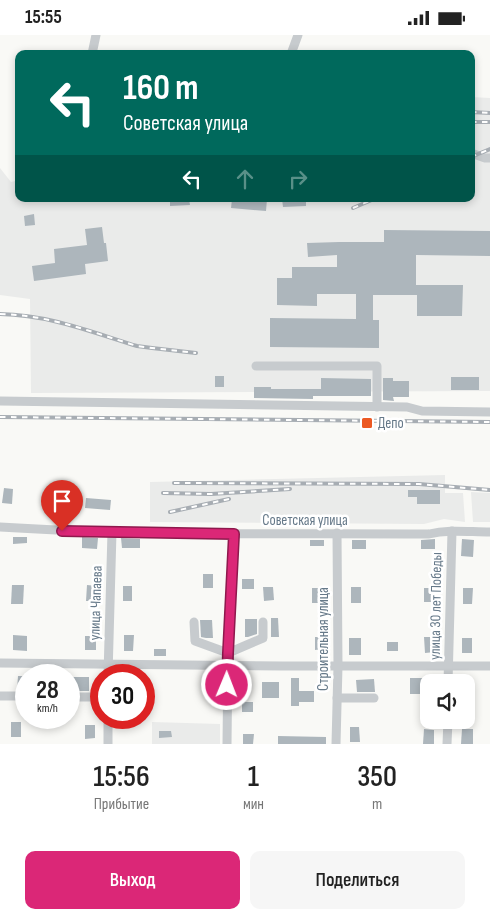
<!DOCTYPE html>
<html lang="ru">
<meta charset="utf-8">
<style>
body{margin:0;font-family:"Sofia Sans Condensed",sans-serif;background:#f6f6f6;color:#222;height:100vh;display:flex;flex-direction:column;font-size:19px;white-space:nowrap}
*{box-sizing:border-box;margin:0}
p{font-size:16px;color:#767676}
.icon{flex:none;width:28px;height:28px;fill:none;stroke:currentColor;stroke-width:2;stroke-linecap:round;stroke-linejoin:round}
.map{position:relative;height:709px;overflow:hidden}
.details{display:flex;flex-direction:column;background:#fff;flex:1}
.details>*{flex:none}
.guide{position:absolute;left:15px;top:15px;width:460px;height:152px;border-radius:10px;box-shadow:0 2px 8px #0003;background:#00695c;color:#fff;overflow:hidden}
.fabs{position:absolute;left:420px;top:639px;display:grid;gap:10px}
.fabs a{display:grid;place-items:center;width:55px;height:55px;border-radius:10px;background:#fff;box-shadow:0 2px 8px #0003;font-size:25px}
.speed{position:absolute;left:15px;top:629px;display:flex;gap:10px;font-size:25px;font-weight:700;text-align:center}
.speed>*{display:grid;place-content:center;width:65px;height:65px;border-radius:50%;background:#fff;box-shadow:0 2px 8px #0003;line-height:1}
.speed small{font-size:12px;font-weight:400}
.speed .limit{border:8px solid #d22;background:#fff;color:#111}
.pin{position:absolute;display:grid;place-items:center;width:42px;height:42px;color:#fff;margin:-51px -21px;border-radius:50% 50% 50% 0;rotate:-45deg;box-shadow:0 0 5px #0007}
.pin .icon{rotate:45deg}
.me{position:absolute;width:55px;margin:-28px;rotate:1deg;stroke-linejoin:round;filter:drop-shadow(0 0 4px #0008)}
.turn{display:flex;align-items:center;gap:18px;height:105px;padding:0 25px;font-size:22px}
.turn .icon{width:65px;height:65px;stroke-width:2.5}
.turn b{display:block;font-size:35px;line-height:42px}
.lanes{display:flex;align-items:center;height:48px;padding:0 25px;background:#0003;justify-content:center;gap:25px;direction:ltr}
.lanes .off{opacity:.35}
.eta{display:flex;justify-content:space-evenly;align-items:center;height:85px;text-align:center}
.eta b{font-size:30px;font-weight:600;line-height:35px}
.button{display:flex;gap:10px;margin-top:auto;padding:10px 25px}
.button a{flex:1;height:58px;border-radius:10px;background:#db2777;color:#fff;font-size:20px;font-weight:600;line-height:58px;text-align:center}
.button a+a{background:#f6f6f6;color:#222}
.status{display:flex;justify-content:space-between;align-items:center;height:35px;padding:0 25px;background:#fff;direction:ltr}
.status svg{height:14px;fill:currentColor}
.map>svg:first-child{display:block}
.built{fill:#eaebea}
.building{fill:#adb6bc}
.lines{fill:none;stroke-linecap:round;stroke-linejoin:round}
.minor{stroke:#c7cbce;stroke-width:9}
.rail-casing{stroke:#a7adb3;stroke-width:4}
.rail{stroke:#fff;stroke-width:2;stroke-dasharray:5.5;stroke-linecap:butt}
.route-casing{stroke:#8e194d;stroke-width:12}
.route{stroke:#db2777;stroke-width:9}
.poi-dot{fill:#ec5923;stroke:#fff;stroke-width:2}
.labels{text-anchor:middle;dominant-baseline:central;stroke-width:5;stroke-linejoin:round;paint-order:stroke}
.poi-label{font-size:15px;fill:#667989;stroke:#fff;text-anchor:start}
.street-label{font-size:15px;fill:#667989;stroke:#fff}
</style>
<div class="status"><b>15:55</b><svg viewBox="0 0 49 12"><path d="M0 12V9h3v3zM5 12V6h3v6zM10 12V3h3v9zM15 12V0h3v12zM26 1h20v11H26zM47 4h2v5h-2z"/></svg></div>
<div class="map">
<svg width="490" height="709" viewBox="0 0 490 709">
<rect width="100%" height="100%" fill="#f9f9f6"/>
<g class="built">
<polygon points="471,62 490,63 490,356 31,358 30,264 0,260 0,133 11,147 19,145 19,164 471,164"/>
<polygon points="445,440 445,458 463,458 465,487 444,484 424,489 150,487 150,447"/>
<polygon points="471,457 490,458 490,487 473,487"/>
<polygon points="152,687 220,689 220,709 152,709"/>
</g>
<g class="building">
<polygon points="170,164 189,164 190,170 170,171"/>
<polygon points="232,164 267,164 266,176 231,173"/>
<polygon points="282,164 306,164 306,171 283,172"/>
<polygon points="34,179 35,190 25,191 24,181"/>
<polygon points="102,192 104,208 106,208 108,226 85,229 86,239 34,246 32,231 55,228 54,214 87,210 85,194"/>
<polygon points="384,195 490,196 490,221 416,220 416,250 463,250 462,281 417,281 417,260 373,260 373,285 379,285 379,313 270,312 270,283 356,284 356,259 317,259 317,271 277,270 277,243 292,243 292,232 337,232 337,220 308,222 307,208 339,207 384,207"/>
<rect x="215" y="341" width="9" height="11"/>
<rect x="451" y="342" width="28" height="13"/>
<polygon points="321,343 371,344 371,361 313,361 313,364 254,363 254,352 271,352 271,354 321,354"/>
<polygon points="383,343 393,343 393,346 409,346 409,362 393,362 394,366 383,365"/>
<polygon points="4,453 13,454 12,469 2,468"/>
<polygon points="408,455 440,455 440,469 417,469 417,462 408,462"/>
<polygon points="86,463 111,465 110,475 85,473"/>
<polygon points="13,502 27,502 27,508 13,509"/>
<polygon points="82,502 98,503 97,514 82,513"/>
<polygon points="121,503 140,504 140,513 122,513"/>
<polygon points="435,504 435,514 421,514 421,505"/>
<polygon points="462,504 474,505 473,522 461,521"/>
<rect x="310" y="505" width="14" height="6"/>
<rect x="352" y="505" width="14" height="9"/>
<rect x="203" y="539" width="10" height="14"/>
<rect x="242" y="544" width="12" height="10"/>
<polygon points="12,550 24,550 23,569 11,569"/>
<polygon points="87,550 97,551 96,566 86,566"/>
<rect x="123" y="551" width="9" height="15"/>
<polygon points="263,552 273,552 274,565 264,566"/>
<rect x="351" y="552" width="10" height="16"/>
<rect x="312" y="553" width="11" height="15"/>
<polygon points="424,553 434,553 435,567 424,567"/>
<polygon points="463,553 473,553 472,569 463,569"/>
<polygon points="271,583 278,583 279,602 271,602"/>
<polygon points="245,584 257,584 257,599 248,602 245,602"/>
<polygon points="200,585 212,585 213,603 206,603 201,602"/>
<polygon points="13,600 27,601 27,616 13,615"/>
<polygon points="124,600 134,600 133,616 124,616"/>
<rect x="85" y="601" width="11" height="14"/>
<polygon points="315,602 323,602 323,614 315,615"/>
<polygon points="424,602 435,602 435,617 425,618"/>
<rect x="349" y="603" width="12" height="17"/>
<rect x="462" y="603" width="10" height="15"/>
<rect x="387" y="607" width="11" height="9"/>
<rect x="154" y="614" width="12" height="7"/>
<polygon points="18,641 26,641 26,655 17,655"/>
<rect x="71" y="642" width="18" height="14"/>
<polygon points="291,643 299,643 299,656 314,656 314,667 299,667 299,671 291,671"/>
<rect x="410" y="643" width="18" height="16"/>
<polygon points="374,644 375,657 357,657 356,645"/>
<rect x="466" y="644" width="7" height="16"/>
<rect x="262" y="647" width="17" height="16"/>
<rect x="242" y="667" width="11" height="10"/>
<rect x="11" y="687" width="10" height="15"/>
<polygon points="85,690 95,690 95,703 85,704"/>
<polygon points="350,692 359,692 360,707 350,707"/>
<polygon points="424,694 434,695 434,709 423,709"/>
<polygon points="462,694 473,694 473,709 461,709"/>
<polygon points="159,696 171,696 172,702 159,703"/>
<polygon points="243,699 254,699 253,709 243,709"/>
<polygon points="278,701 326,702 326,709 278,709"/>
</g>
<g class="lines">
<g class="minor">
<polyline points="92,19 96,0"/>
<polyline points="291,19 298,0"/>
<polyline points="471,118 485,123 490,123"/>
<polyline points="256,331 377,331 377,372"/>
<polyline points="0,366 407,372 422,376 490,377"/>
<path d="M0,492c143,9 286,6 429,7 20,-5 40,-2 61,-2"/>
<polyline points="194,587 195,606 228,618 263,603 263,587"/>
<polyline points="0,628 282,631 490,631"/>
<polyline points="108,640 112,497"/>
<polyline points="448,648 452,496"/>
<polyline points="0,661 26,661"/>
<polyline points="70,662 101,662"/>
<polyline points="337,663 374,663"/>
<polyline points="108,682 108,709"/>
<polyline points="227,709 228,618 234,499"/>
<polyline points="336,709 338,631 337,498"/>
<polyline points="447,709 448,685"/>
</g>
<g class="rail-casing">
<g id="rail">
<polyline points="471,77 490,78"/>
<polyline points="471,87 490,87"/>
<polyline points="471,122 490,114"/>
<polyline points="353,173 374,164"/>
<path d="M0,279c50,1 91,18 137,32l15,2 44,5"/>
<polyline points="0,382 490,387"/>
<polyline points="174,448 419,449 490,455"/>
<polyline points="163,458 211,459 290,454"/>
<polyline points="170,477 229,464"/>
</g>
</g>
<use href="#rail" class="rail"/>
</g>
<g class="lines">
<g class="route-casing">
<polyline id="route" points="62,496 234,499 228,618 227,650"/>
</g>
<use href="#route" class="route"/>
</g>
<rect class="poi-dot" x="361" y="382" width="12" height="12" rx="2.5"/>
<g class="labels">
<g class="poi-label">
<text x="378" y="388">Депо</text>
</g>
<g class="street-label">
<text x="305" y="485">Советская улица</text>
<text transform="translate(96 568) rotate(-88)">улица Чапаева</text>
<text transform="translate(436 571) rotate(-89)">улица 30 лет Победы</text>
<text transform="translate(323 604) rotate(-90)">Строительная улица</text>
</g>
</g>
</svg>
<div class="fabs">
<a><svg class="icon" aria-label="sound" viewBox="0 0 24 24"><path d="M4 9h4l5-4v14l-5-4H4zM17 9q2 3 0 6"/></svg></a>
</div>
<div class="speed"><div>28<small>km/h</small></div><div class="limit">30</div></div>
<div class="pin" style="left:62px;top:496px;background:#d93025"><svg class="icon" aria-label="arrive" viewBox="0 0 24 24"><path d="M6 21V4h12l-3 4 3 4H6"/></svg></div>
<svg class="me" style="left:227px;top:650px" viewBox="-20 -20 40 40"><circle r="17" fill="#db2777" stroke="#fff" stroke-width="3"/><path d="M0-11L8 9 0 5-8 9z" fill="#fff"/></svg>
<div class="guide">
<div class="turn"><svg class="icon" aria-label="left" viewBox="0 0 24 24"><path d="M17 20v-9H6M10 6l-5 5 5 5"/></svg><div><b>160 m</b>Советская улица</div></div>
<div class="lanes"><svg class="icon" aria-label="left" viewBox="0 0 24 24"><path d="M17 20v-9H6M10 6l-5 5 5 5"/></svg><svg class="icon off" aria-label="ahead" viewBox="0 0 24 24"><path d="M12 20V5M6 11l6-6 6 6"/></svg><svg class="icon off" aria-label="right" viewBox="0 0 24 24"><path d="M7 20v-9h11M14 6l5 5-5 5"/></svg></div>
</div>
</div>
<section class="details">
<div class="eta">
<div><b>15:56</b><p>Прибытие</p></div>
<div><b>1</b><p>мин</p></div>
<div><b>350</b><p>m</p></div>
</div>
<div class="button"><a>Выход</a><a>Поделиться</a></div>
</section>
